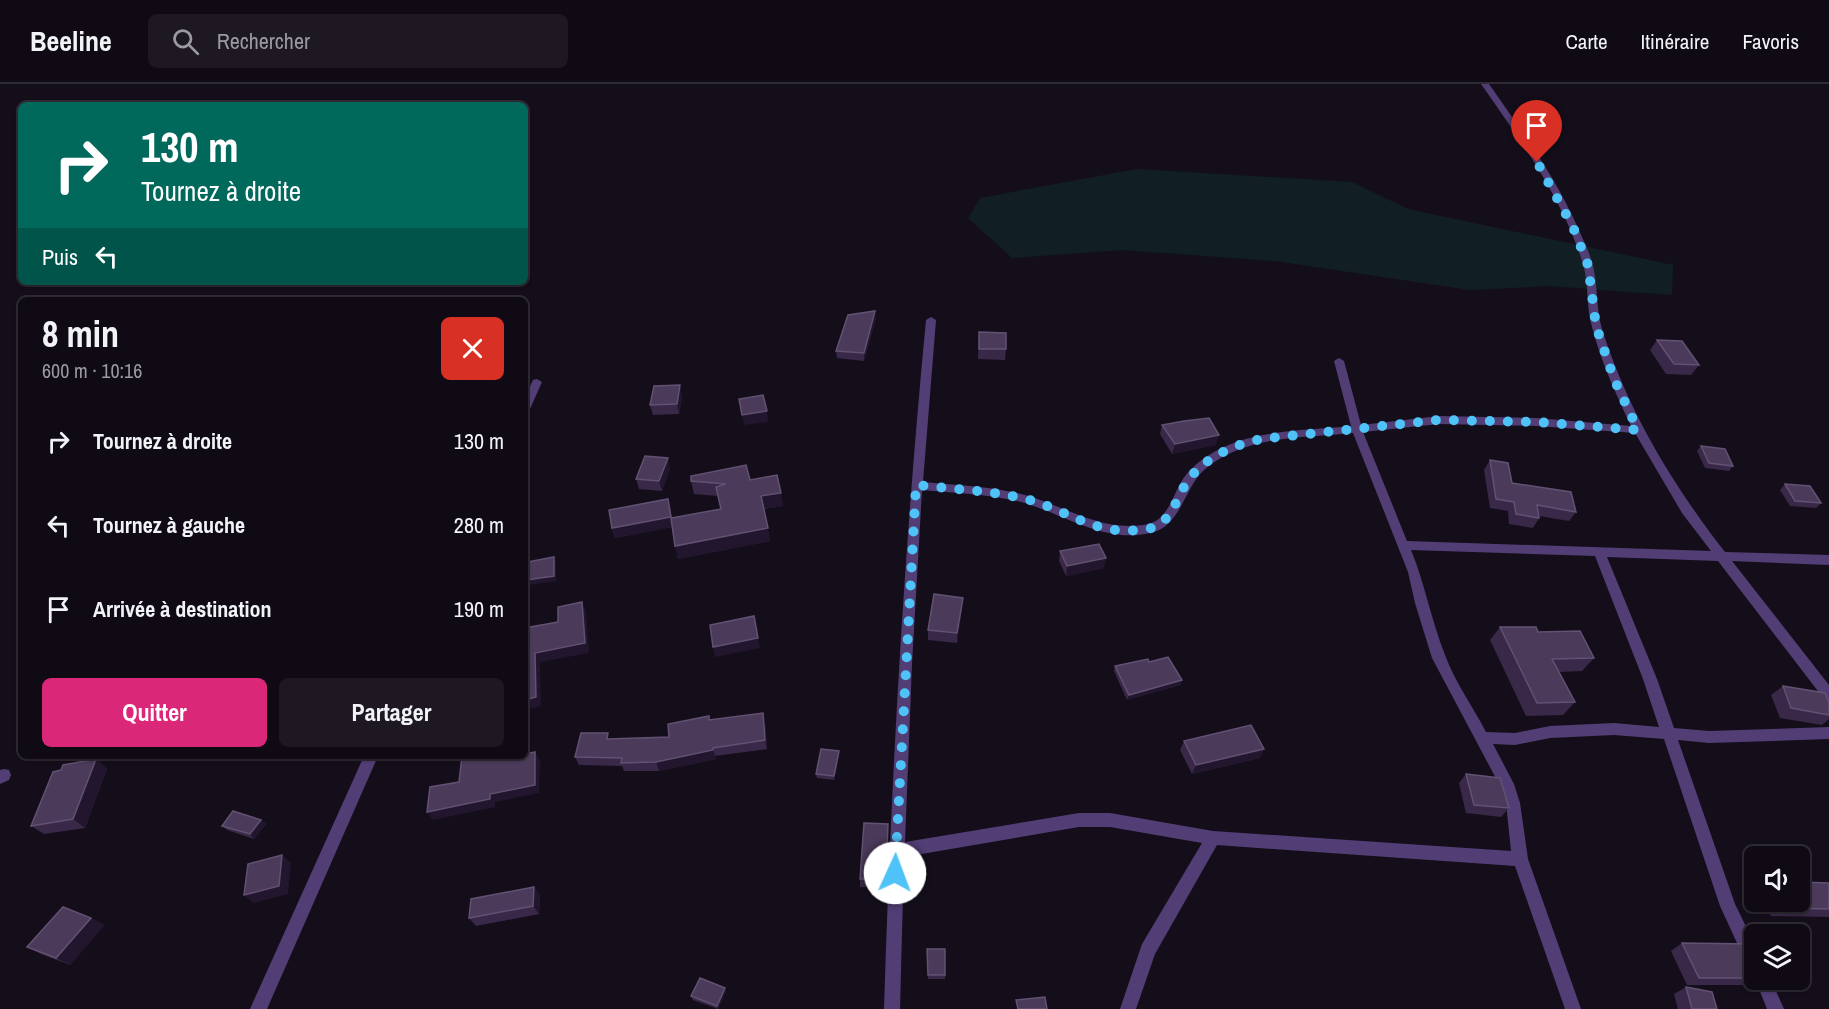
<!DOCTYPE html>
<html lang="fr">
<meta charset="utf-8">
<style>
body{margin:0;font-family:"Archivo Narrow",sans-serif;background:#1d1822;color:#f1f3f6;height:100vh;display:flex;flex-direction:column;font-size:22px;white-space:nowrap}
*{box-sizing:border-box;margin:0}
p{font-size:20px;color:#9b9aa0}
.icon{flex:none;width:33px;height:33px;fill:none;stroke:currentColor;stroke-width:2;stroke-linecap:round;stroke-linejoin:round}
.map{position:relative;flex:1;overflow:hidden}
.details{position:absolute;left:18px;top:213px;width:510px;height:462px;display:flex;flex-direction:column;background:#0f0a14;border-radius:9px;box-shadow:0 2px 4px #0004,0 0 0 2px #2f2b34}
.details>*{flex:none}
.hud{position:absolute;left:18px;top:18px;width:510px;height:183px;border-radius:9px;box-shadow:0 2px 4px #0004,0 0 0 2px #2f2b34;background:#00695c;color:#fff;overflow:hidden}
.tools{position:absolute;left:1744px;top:762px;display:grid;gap:12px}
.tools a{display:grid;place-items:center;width:66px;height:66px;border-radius:9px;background:#0f0a14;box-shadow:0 2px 4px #0004,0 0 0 2px #2f2b34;font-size:30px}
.pin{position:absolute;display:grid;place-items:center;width:51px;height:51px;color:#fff;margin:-62px -26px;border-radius:50% 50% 50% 0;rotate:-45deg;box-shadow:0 0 6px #0007}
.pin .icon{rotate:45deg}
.me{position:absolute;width:66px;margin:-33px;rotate:2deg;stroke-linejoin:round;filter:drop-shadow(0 0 4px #0008)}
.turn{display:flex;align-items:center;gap:21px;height:126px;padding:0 24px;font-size:27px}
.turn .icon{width:78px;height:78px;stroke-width:2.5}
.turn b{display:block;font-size:42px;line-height:51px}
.then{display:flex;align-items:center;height:57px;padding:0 24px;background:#0003;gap:12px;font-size:22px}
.round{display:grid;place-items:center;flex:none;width:63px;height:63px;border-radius:9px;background:#1d1822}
.overview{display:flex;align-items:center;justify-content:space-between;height:102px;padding:0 24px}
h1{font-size:36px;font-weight:700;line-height:45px}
.button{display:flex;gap:12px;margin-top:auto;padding:12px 24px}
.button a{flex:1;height:69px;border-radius:9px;background:#db2777;color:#fff;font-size:24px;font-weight:700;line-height:69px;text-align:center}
.button a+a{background:#1d1822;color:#f1f3f6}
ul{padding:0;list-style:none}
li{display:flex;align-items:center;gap:18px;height:84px;padding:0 24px}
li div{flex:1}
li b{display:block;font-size:22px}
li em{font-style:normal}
header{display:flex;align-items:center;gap:36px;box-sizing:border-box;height:84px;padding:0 30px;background:#0f0a14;border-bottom:2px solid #2f2b34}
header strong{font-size:28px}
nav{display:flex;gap:33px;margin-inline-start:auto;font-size:21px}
.search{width:420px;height:54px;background:#1d1822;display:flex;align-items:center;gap:15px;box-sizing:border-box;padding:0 21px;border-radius:9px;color:#9b9aa0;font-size:22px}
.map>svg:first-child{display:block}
.green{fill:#111f25}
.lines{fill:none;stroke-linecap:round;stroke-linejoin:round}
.street{fill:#523e75;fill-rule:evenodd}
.wall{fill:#392847}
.shaded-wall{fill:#22162e}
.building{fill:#4b3a5a;stroke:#625173;stroke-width:1.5}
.route{stroke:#4fc3f7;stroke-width:10;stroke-dasharray:0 18}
</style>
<header>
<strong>Beeline</strong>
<div class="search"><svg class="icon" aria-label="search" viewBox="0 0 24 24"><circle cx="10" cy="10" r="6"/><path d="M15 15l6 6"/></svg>Rechercher</div>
<nav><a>Carte</a><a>Itinéraire</a><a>Favoris</a></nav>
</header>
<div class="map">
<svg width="1829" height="925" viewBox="0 0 1829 925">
<rect width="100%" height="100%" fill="#140e1b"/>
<polygon class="green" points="1137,85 1352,98 1408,125 1673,181 1672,211 1549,202 1470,206 1275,177 1123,166 1012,174 968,134 980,114"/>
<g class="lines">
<g class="street">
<path d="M1481,0h8c32,46 66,92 89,144 5,12 12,25 15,38 5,20 3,43 9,63 26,82 70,155 123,223l104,3v10l-97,-4 97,124v16l-5,-2 -106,-138 -111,-4 50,122 17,49 35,3 120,-4v12l-120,4 -31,-3 57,164 20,41v26l-6,-2 -29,-63 -56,-167 -50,-4 -64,3 -35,7 -22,-1 21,40 6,19 8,56 53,150h-16l-50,-143 -298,-21 -62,109 -19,55h-16l22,-65 60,-101 -92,-16h-31l-175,30 -4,152h-16c7,-230 20,-460 42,-689l5,-3 5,3 -13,162c31,3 63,4 94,11 44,10 84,41 131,31 20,-4 25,-30 35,-45 6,-9 14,-16 23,-22 41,-28 97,-26 145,-31l-17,-65 5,-3 5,3 17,64 78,-9 97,2 95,8c-15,-32 -30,-64 -39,-99 -6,-20 -3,-43 -9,-63 -20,-66 -63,-124 -102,-180zM1439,340l97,2 99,7 47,80 29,38 -304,-10 -44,-109zM1353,349l55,139 7,31 17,55 68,128 6,17 5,48 -298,-20 -103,-18h-31l-174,29 7,-178 10,-174c32,3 64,4 95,11 46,11 87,45 137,31 27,-8 31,-45 50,-62 40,-35 100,-32 149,-37zM1411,466l184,6 48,123 16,48 -45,-4 -64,3 -35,7 -29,-1c-13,-25 -31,-50 -41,-77 -14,-35 -20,-71 -34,-105z"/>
<polygon points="537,295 542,298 530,325 525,329 525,313 533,296"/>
<polygon points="364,672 378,672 267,925 250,925"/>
<polygon points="4,685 9,686 11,691 9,696 0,700 0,686"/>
<polygon points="1755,895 1771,896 1784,925 1767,925"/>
</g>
</g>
<g class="wall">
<polygon points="876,234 864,277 837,274 836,267"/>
<polygon points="979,248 1006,265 1005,276 978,275"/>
<polygon points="1657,256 1699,281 1691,291 1666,290 1650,266"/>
<polygon points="682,312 679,330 653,331 650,321"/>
<polygon points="1162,341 1216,361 1172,370 1160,350"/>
<polygon points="1701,362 1733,382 1729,387 1705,384 1697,367"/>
<polygon points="1490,376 1512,399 1576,428 1569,437 1539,432 1539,434 1533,444 1509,440 1508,427 1490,424 1484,386"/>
<polygon points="670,384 662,407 639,405 636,395"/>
<polygon points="750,396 783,422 764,425 770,457 678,475 672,443 615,454 612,444 670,425 672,434 721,425 718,412 694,410 691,397"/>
<polygon points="1785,400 1821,419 1816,424 1790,422 1780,406"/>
<polygon points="1060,467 1104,484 1066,492 1059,477"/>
<polygon points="962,524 957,559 928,556 928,546"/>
<polygon points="1500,543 1538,548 1594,574 1582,587 1559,588 1575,618 1563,631 1526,632 1490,556"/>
<polygon points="1149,578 1182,596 1180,601 1127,616 1114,587 1115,582"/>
<polygon points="1783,602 1829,619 1829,635 1822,641 1780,634 1771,611"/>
<polygon points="709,632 710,636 765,638 767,665 715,672 716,675 659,687 624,687 622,682 579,681 575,673 669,653"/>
<polygon points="1184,657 1260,674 1192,690 1180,666"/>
<polygon points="839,671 834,696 817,694 816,690"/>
<polygon points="96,675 107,685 85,744 44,750 31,742 61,686"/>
<polygon points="1466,690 1509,724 1501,733 1466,729 1459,699"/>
<polygon points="261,736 266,740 254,755 227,746 222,742"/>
<polygon points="888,748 886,804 860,803 860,795"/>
<polygon points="1829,799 1829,833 1771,832 1763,818 1800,818"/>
<polygon points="540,811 539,830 476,842 469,834"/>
<polygon points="91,834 104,841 70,881 41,870 27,863"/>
<polygon points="1682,859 1755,868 1755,896 1766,896 1755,901 1687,901 1671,867"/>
<polygon points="927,865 945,865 945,895 928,895"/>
<polygon points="1686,903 1717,925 1678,925 1674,910"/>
<polygon points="726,907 718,925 693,916 691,912"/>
</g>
<g class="shaded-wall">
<polygon points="875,227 876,234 864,277 864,269"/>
<polygon points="680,301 682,312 679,330 677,320"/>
<polygon points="767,327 768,338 744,341 742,331"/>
<polygon points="1219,351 1216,361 1172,370 1175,360"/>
<polygon points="668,374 670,384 662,407 659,397"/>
<polygon points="781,409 783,422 763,425 761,412"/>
<polygon points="668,415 673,443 615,454 612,444"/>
<polygon points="768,444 770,457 678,475 675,462"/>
<polygon points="554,473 556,478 556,497 529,501 527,496"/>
<polygon points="1106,474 1104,484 1066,492 1067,482"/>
<polygon points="963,514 962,524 957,559 957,549"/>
<polygon points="582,518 586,528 589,569 540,578 541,622 525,626 525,616 535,569"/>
<polygon points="758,554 760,564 715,573 713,563"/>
<polygon points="1182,596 1180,601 1127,616 1129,611"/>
<polygon points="763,629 765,638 767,665 765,656"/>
<polygon points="713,664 716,675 659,687 656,678"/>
<polygon points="1264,665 1260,674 1192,690 1196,681"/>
<polygon points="839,667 839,671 834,696 834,692"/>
<polygon points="535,668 540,676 539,709 495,718 495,723 433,736 427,728 490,710"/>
<polygon points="493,672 498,672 498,684 492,676"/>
<polygon points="96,675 107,685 85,744 73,735"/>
<polygon points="261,736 266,740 254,755 250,750"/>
<polygon points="282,771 291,779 288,810 254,819 244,811"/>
<polygon points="534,803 540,811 539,830 533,822"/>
<polygon points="91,834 104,841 70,881 56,874"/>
<polygon points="725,904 726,907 718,925 717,922"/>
</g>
<g class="building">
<polygon points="875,227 864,269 836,267 848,231"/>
<polygon points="979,248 1006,249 1006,265 979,265"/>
<polygon points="1657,256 1682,257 1699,281 1674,280"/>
<polygon points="680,301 677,320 650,321 654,302"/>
<polygon points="763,311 767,327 742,331 739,315"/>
<polygon points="1209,334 1219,351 1175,360 1162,341 1184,337"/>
<polygon points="1701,362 1725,365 1733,382 1709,379"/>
<polygon points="645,372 668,374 659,397 636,395"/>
<polygon points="1490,376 1508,379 1512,399 1571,408 1576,428 1537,421 1539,434 1516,430 1514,418 1496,415"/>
<polygon points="746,381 750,396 777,391 781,409 761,412 768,444 675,462 671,434 721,425 716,403 726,400 691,397 691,392"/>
<polygon points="1785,400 1810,402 1821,419 1795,417"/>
<polygon points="668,415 671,433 612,444 609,426"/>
<polygon points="1099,460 1106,474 1067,482 1060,467"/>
<polygon points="554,473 554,492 527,496 527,478"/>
<polygon points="934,510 963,514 957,549 928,546"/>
<polygon points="582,518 585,559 535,569 536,613 525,616 525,544 558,538 558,523"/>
<polygon points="754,532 758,554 713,563 710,541"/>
<polygon points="1500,543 1536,543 1538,548 1580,547 1594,574 1552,575 1575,618 1537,619"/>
<polygon points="1168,573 1182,596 1129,611 1115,582 1148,575 1149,578"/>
<polygon points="1783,602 1825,609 1829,619 1829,631 1791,624"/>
<polygon points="763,629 765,656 713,664 713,666 656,678 621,679 622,674 575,673 581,649 608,649 607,655 669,653 668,640 709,632 709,636"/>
<polygon points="1251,641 1264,665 1196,681 1184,657"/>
<polygon points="821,665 839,667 834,692 816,690"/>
<polygon points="535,668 535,701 490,710 490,715 427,728 430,703 459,698 462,672 493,672 492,676 513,672 525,672 525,670"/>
<polygon points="96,675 73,735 31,742 53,688 61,686 63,681"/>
<polygon points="1466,690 1500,694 1509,724 1474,721"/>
<polygon points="233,727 261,736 250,750 222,742"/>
<polygon points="864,739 888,740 886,795 860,795"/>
<polygon points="282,771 279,802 244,811 248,780"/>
<polygon points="1800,798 1829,799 1829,825 1784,824 1780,818 1800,818"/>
<polygon points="534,803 533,822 469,834 471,815"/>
<polygon points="63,823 91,834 56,874 27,863"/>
<polygon points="1682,859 1751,860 1755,868 1755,894 1699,894"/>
<polygon points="927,865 945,865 945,891 928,891"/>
<polygon points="700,894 725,904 717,922 691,912"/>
<polygon points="1686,903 1712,908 1717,925 1692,925"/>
<polygon points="1045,913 1047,925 1018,925 1016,916"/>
</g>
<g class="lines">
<path class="route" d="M895,789l21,-388c34,4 68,5 101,12 44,8 75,39 122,33 6,-1 12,-1 18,-4 16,-9 20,-29 30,-44 16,-24 47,-37 74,-43l178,-19 97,2 102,8 -24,-51 -18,-53 -8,-61 -15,-38 -36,-65"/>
</g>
</svg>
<div class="tools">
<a><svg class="icon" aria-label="sound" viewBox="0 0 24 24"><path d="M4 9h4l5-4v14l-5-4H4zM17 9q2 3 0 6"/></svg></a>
<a><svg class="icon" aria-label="layers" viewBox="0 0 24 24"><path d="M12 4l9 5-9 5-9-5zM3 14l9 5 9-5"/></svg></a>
</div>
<div class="pin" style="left:1537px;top:78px;background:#d93025"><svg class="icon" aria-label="arrive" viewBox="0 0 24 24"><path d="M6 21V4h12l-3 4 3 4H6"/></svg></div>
<svg class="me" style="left:895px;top:789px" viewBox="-20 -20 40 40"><circle r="19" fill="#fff"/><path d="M0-13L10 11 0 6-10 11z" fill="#4fc3f7"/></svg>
<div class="hud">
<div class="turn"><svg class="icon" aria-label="right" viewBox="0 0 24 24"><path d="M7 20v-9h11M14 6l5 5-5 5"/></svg><div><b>130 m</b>Tournez à droite</div></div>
<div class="then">Puis<svg class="icon" aria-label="left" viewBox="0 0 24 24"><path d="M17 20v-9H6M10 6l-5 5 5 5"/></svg></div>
</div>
<section class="details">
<div class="overview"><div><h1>8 min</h1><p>600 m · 10:16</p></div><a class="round" style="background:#d93025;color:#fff"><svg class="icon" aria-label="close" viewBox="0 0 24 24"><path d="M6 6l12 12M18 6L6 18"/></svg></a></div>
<ul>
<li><svg class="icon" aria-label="right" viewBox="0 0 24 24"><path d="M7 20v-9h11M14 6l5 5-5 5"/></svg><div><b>Tournez à droite</b></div><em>130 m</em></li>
<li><svg class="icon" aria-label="left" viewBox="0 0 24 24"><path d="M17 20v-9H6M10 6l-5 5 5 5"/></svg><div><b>Tournez à gauche</b></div><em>280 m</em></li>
<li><svg class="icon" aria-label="arrive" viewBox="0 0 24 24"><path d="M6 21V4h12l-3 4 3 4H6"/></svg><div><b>Arrivée à destination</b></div><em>190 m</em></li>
</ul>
<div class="button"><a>Quitter</a><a>Partager</a></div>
</section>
</div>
